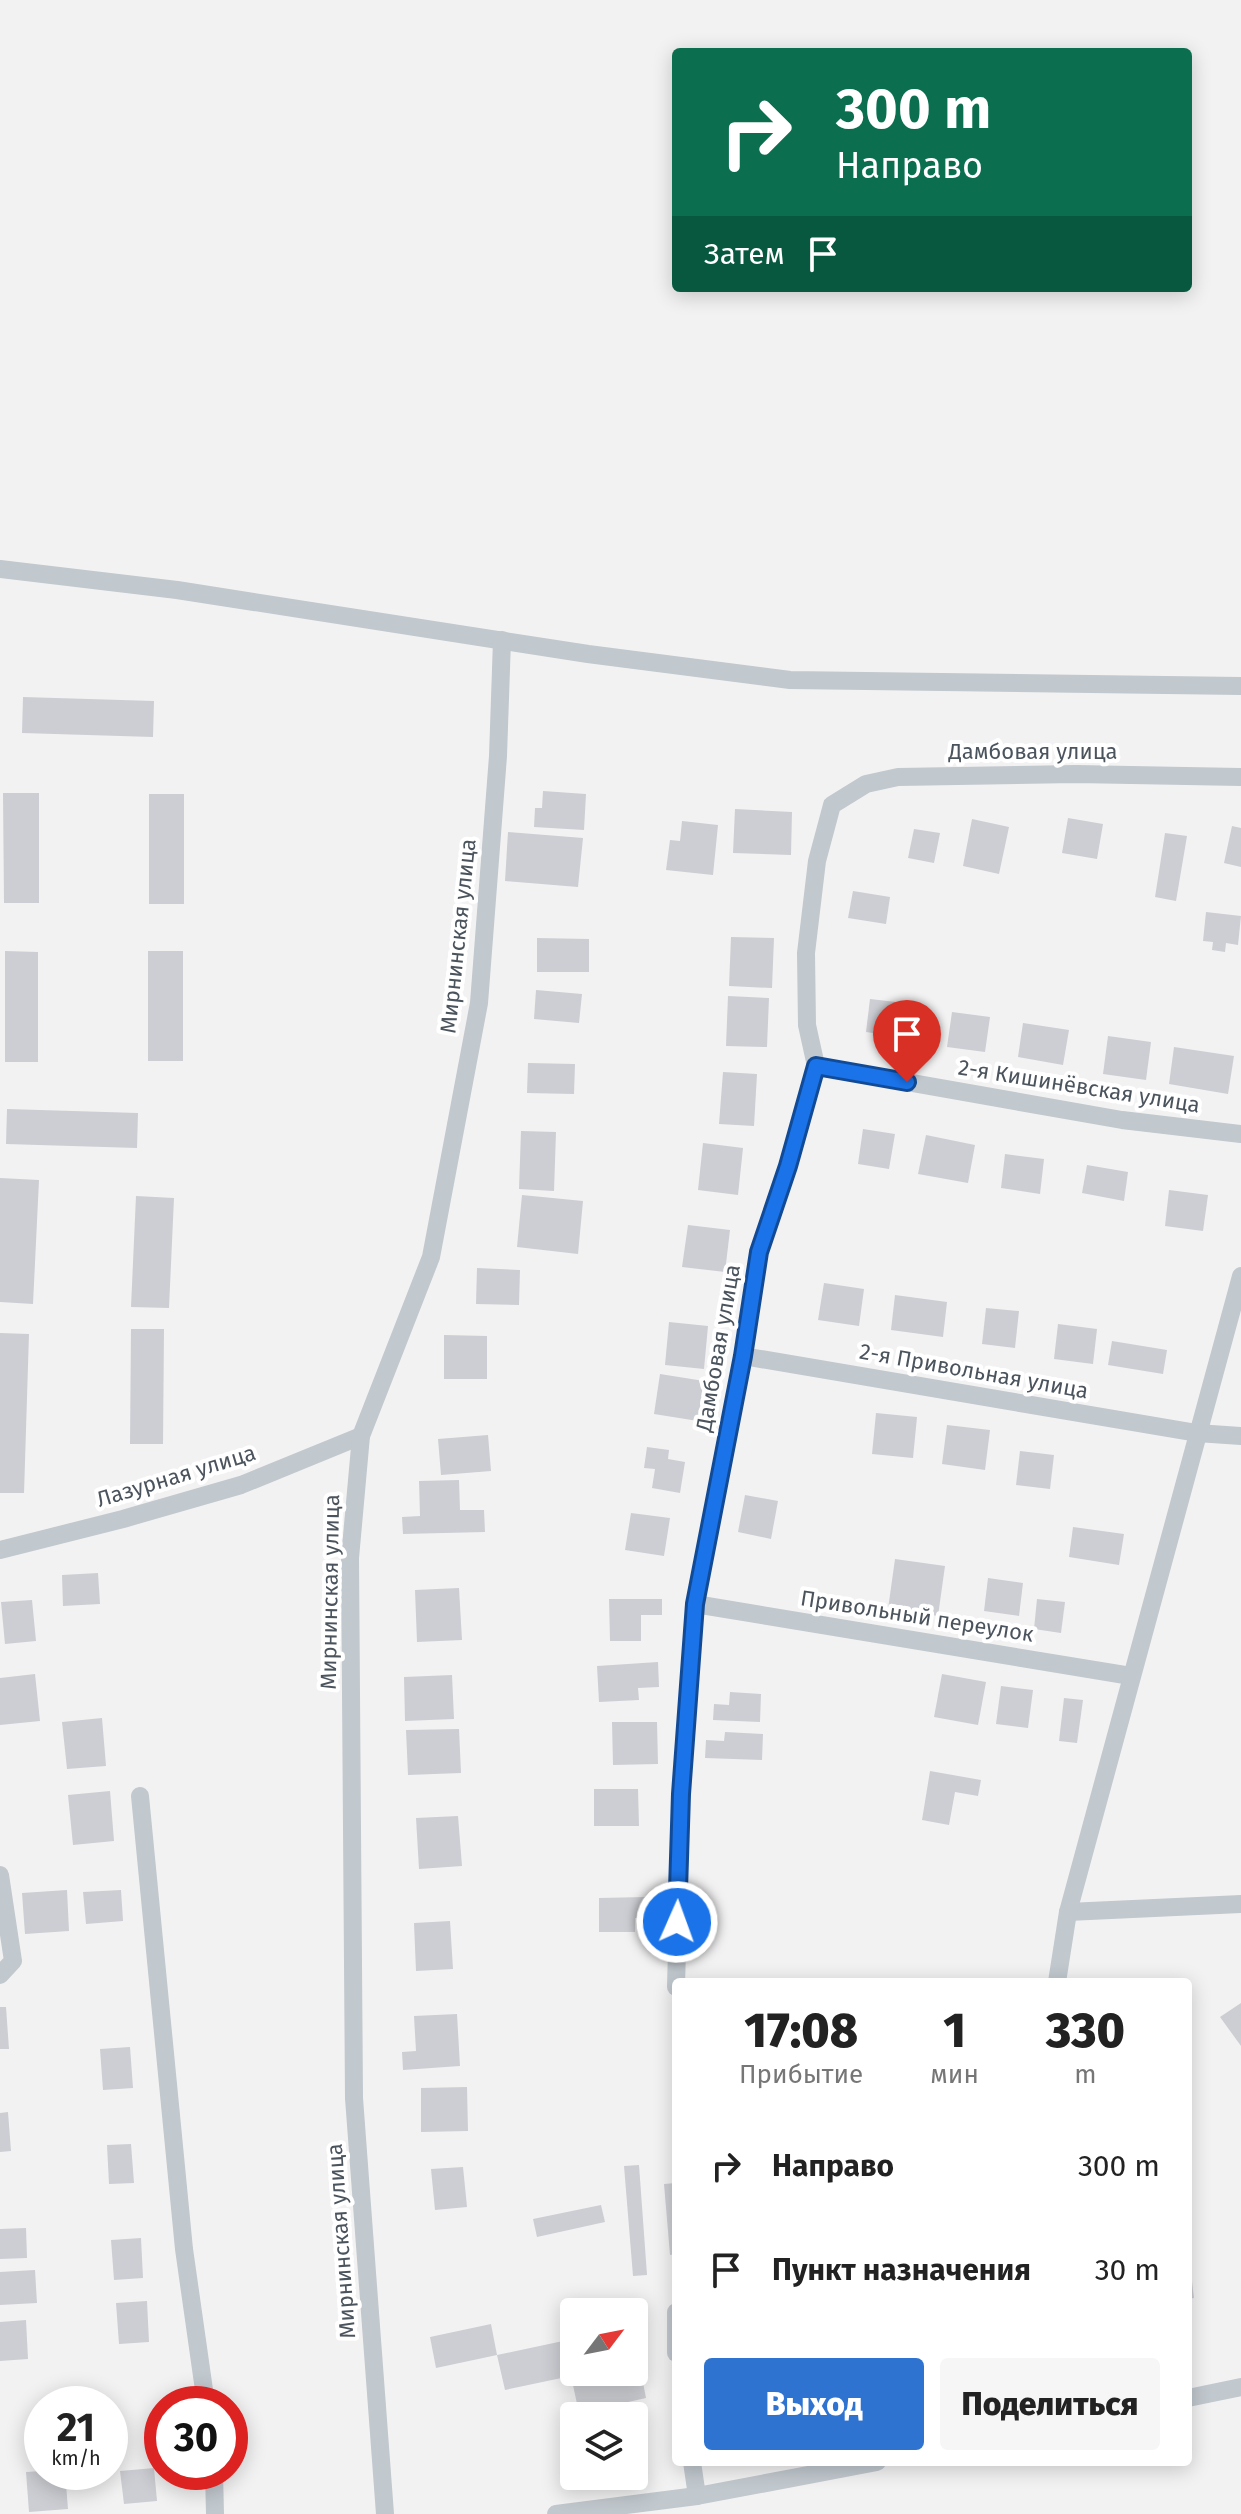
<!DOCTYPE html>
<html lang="ru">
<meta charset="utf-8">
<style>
body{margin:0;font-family:"Fira Sans",sans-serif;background:#f6f6f6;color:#222;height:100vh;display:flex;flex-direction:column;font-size:30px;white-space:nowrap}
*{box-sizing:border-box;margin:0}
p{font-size:26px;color:#767676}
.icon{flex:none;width:44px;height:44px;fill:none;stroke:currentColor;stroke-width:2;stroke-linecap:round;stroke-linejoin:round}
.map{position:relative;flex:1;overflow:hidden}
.drawer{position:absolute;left:672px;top:1978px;width:520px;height:488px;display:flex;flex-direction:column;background:#fff;border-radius:8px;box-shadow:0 4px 20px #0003}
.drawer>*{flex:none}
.top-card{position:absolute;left:672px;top:48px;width:520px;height:244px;border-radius:8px;box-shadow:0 4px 20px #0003;background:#0b6e4f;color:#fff;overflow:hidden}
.needle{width:52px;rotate:58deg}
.fabs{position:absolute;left:560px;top:2298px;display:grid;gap:16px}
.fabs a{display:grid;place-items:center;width:88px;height:88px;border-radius:8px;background:#fff;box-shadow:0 4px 20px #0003;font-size:40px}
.speed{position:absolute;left:24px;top:2386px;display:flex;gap:16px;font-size:40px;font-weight:700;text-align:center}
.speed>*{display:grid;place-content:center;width:104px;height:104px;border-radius:50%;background:#fff;box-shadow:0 4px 20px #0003;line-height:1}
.speed small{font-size:20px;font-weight:400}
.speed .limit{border:12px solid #d22;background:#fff;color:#111}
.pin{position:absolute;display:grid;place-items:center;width:68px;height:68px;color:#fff;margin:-82px -34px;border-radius:50% 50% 50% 0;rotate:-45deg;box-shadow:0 0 8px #0007}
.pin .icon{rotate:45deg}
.me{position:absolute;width:88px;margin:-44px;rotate:2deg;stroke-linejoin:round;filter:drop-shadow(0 0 6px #0008)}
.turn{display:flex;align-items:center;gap:28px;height:168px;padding:0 32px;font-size:36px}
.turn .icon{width:104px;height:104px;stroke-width:2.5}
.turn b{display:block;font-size:56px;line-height:68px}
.then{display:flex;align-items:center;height:76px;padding:0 32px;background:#0003;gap:16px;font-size:30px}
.eta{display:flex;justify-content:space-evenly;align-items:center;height:136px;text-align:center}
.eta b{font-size:48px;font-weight:800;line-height:56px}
.button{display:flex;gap:16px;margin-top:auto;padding:16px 32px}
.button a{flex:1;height:92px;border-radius:8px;background:#2f73d1;color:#fff;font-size:32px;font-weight:800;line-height:92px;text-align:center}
.button a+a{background:#f6f6f6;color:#222}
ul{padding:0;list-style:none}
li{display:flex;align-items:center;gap:24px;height:104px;padding:0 32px}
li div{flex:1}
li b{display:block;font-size:30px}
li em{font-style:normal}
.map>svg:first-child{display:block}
.building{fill:#ccced3}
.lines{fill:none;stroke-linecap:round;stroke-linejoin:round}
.street{stroke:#c1c8ce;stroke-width:18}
.route-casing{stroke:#114b97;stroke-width:20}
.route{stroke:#1a73e8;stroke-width:14}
.labels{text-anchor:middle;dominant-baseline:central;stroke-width:8;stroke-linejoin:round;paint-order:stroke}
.street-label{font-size:22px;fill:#4b545d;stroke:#fff}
</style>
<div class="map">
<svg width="1241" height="2514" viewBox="0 0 1241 2514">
<rect width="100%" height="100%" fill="#f3f2f2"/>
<g class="building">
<polygon points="23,697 154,701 153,737 22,733"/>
<polygon points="543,791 586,794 584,830 534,827 535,808 542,808"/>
<polygon points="3,793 39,793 39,903 4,903"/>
<rect x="149" y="794" width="35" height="110"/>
<polygon points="735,809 792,812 791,855 733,853"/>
<polygon points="1068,818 1103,824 1097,859 1062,853"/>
<polygon points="972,819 1009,827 999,874 963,866"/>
<polygon points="682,821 718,825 713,875 666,870 670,840 680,841"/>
<polygon points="1232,826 1241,828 1241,867 1224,863"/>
<polygon points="914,829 940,833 934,863 908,858"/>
<polygon points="508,832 583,838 578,887 505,881"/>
<polygon points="1165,833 1187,836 1176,901 1155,897"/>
<polygon points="853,891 890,897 886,924 848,918"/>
<polygon points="1206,912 1241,916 1238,945 1226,943 1225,952 1212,950 1213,942 1203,941"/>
<polygon points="731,937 774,938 772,988 729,986"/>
<polygon points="537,938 589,939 589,972 537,972"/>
<polygon points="5,951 38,952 38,1062 5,1062"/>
<rect x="148" y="951" width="35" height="110"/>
<polygon points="536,990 582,994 579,1023 534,1019"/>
<polygon points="728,996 769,998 767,1047 726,1046"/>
<polygon points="870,999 905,1003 901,1037 866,1032"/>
<polygon points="952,1012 990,1017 985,1052 947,1047"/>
<polygon points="1023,1023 1069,1030 1063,1065 1018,1057"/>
<polygon points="1108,1036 1151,1042 1146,1080 1103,1074"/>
<polygon points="1174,1047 1234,1056 1228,1094 1169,1084"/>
<polygon points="528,1063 575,1064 574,1094 527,1093"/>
<polygon points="723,1072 757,1074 754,1126 719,1124"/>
<polygon points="7,1109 138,1113 137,1148 6,1144"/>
<polygon points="863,1129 895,1134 889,1169 858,1164"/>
<polygon points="521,1131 556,1132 554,1191 519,1189"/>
<polygon points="926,1135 975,1145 968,1183 918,1174"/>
<polygon points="703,1143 743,1148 738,1195 698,1190"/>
<polygon points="1005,1154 1044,1159 1040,1194 1001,1188"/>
<polygon points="1087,1165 1128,1172 1124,1201 1082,1193"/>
<polygon points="0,1178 39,1180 33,1304 0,1302"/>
<polygon points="1169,1190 1208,1195 1203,1231 1165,1226"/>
<polygon points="522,1195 583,1201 578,1254 517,1247"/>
<polygon points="136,1196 174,1198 169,1308 131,1307"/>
<polygon points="688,1225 730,1230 725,1272 682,1267"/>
<polygon points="477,1268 520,1270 519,1305 476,1304"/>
<polygon points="824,1283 864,1289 859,1326 818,1320"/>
<polygon points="895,1295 947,1302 943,1337 891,1330"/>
<polygon points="986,1308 1019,1311 1015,1348 982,1344"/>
<polygon points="669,1322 708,1326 704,1369 665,1365"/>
<polygon points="1058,1324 1097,1329 1093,1364 1054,1359"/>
<polygon points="131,1329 164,1329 163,1444 130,1444"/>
<polygon points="0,1333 29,1334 24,1493 0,1493"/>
<polygon points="444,1335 487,1336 487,1379 444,1379"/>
<polygon points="1112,1341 1167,1350 1163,1374 1108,1365"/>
<polygon points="660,1374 704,1381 698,1421 654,1414"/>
<polygon points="876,1413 917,1417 913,1458 872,1454"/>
<polygon points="947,1425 990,1430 985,1470 942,1464"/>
<polygon points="488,1435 491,1471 441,1475 438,1439"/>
<polygon points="647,1447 669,1450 668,1459 685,1462 680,1493 652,1488 655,1469 644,1468"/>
<polygon points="1020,1451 1054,1455 1050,1489 1016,1485"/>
<polygon points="459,1480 460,1510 484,1510 485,1532 403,1534 402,1517 420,1516 419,1481"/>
<polygon points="745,1495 778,1501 771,1539 738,1532"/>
<polygon points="631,1513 670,1518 664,1556 625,1550"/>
<polygon points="1073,1527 1124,1534 1119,1565 1069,1557"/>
<polygon points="895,1559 945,1566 938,1616 888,1609"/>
<polygon points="98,1573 100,1604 63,1606 62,1575"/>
<polygon points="988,1578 1023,1583 1019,1616 984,1611"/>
<polygon points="459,1588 462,1640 417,1642 415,1590"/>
<polygon points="609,1599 662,1599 662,1615 641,1615 641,1641 610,1641"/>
<polygon points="1037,1599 1065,1602 1061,1633 1034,1629"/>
<polygon points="32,1600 36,1641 5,1644 1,1602"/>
<polygon points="658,1662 659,1687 638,1688 639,1700 599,1702 597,1666"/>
<polygon points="35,1674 40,1721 0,1725 0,1678"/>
<polygon points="942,1674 986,1682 978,1725 934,1717"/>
<polygon points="452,1675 454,1719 405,1721 404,1677"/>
<polygon points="1001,1686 1033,1690 1028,1728 996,1724"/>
<polygon points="730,1692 761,1694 760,1722 713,1720 714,1704 729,1705"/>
<polygon points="1064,1698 1083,1700 1077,1743 1059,1741"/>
<polygon points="102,1718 106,1766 67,1769 62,1722"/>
<polygon points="612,1722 657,1722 658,1764 613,1765"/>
<polygon points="459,1729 461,1773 408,1775 406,1730"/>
<polygon points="725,1732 763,1734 762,1760 705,1758 706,1740 724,1741"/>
<polygon points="930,1771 981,1780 978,1796 955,1792 949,1825 922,1820"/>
<polygon points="594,1789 638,1789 639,1826 594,1826"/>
<polygon points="110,1791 114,1841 73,1845 68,1795"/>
<polygon points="458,1816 462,1866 419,1869 416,1818"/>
<polygon points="67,1890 69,1931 25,1934 22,1893"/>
<polygon points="121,1890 123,1921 86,1924 83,1892"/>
<polygon points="645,1897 646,1918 635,1918 635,1932 599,1932 599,1898"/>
<polygon points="450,1921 453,1969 416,1971 414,1923"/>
<polygon points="1241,2003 1241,2046 1220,2017"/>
<polygon points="0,2007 6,2007 9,2049 0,2049"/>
<polygon points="457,2014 460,2066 403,2070 402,2052 416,2051 414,2016"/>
<polygon points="130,2047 133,2088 103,2090 100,2049"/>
<polygon points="467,2087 468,2131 421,2132 421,2088"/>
<polygon points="8,2112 11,2151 0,2152 0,2113"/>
<polygon points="131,2144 134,2183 109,2184 107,2145"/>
<polygon points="639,2165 647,2275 633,2276 624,2166"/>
<polygon points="463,2167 467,2207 435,2210 431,2169"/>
<polygon points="676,2183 676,2254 670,2255 664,2184"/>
<polygon points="601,2205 605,2222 537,2237 533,2219"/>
<polygon points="26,2228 27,2258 0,2259 0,2229"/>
<polygon points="141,2238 143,2278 114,2280 111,2240"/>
<polygon points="1190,2265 1194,2298 1188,2299 1188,2266"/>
<polygon points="35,2270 37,2303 0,2305 0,2272"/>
<polygon points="147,2301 149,2342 119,2344 116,2303"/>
<polygon points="26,2320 28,2359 0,2361 0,2322"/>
<polygon points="491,2324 497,2355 436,2368 430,2337"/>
<polygon points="563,2341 571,2376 592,2372 634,2372 634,2363 639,2362 646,2398 579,2413 571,2376 505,2390 497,2355"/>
<polygon points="154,2468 157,2501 124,2504 120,2471"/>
<polygon points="42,2471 65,2472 68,2509 29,2512 26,2472"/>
</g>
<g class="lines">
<g class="street">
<polyline points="0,569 177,590 588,654 790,680 1241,686"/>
<polyline points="816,1066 1122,1120 1241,1134"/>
<polyline points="743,1356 1197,1433 1241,1436"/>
<polyline points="0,1550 123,1519 241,1485 361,1436"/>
<polyline points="695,1604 1131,1676"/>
<polyline points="140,1796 184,2249 206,2404"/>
<polyline points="0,1875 13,1961 0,1975"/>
<polyline points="1068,1912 1241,1904"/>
<polyline points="1057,1982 1068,1912 1241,1276"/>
<polyline points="676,1987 681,1794 695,1604 743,1356 759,1252 788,1166 816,1066 807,1025 806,953 817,861 832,805 866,784 898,777 1076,774 1241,777"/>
<polyline points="676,2312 676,2353"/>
<polyline points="1188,2398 1241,2387"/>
<polyline points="692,2462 697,2496"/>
<polyline points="214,2472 215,2514"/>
<polyline points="385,2514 354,2098 350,1558 361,1436 431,1257 479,1003 498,756 502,640"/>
<polyline points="556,2514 697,2496 877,2462"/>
</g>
</g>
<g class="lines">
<g class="route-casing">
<polyline id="route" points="677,1922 681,1794 695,1604 743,1356 759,1252 788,1166 816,1066 907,1082"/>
</g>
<use href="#route" class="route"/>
</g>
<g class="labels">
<g class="street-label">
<text x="1033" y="751">Дамбовая улица</text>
<text transform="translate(458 936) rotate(-84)">Мирнинская улица</text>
<text transform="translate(1079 1086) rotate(9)">2-я Кишинёвская улица</text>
<text transform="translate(718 1348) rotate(-80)">Дамбовая улица</text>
<text transform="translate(974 1371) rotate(10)">2-я Привольная улица</text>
<text transform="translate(176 1476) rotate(-17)">Лазурная улица</text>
<text transform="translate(330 1592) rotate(-89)">Мирнинская улица</text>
<text transform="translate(917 1616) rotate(9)">Привольный переулок</text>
<text transform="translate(341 2241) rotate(-94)">Мирнинская улица</text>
</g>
</g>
</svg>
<div class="fabs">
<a><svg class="needle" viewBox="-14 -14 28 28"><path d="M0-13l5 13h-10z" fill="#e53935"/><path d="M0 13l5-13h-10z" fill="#767676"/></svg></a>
<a><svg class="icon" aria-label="layers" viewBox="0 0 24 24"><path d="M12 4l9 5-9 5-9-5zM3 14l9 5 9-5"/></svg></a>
</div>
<div class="speed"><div>21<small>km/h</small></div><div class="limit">30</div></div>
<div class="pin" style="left:907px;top:1082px;background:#d93025"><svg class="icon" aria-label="arrive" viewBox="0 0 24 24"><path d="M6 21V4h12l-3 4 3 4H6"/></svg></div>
<svg class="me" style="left:677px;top:1922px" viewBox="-20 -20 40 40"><circle r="17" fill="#1a73e8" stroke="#fff" stroke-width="3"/><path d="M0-11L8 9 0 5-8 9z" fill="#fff"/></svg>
<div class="top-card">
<div class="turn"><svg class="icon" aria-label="right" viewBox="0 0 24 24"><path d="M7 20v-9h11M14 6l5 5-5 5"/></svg><div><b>300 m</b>Направо</div></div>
<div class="then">Затем<svg class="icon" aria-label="arrive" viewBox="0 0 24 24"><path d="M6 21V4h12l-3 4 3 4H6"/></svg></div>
</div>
<section class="drawer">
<div class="eta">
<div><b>17:08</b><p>Прибытие</p></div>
<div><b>1</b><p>мин</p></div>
<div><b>330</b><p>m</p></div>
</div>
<ul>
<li><svg class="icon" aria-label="right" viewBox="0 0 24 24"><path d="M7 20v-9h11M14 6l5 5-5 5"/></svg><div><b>Направо</b></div><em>300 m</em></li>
<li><svg class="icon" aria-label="arrive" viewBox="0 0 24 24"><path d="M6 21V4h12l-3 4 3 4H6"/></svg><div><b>Пункт назначения</b></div><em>30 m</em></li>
</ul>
<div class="button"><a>Выход</a><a>Поделиться</a></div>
</section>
</div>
